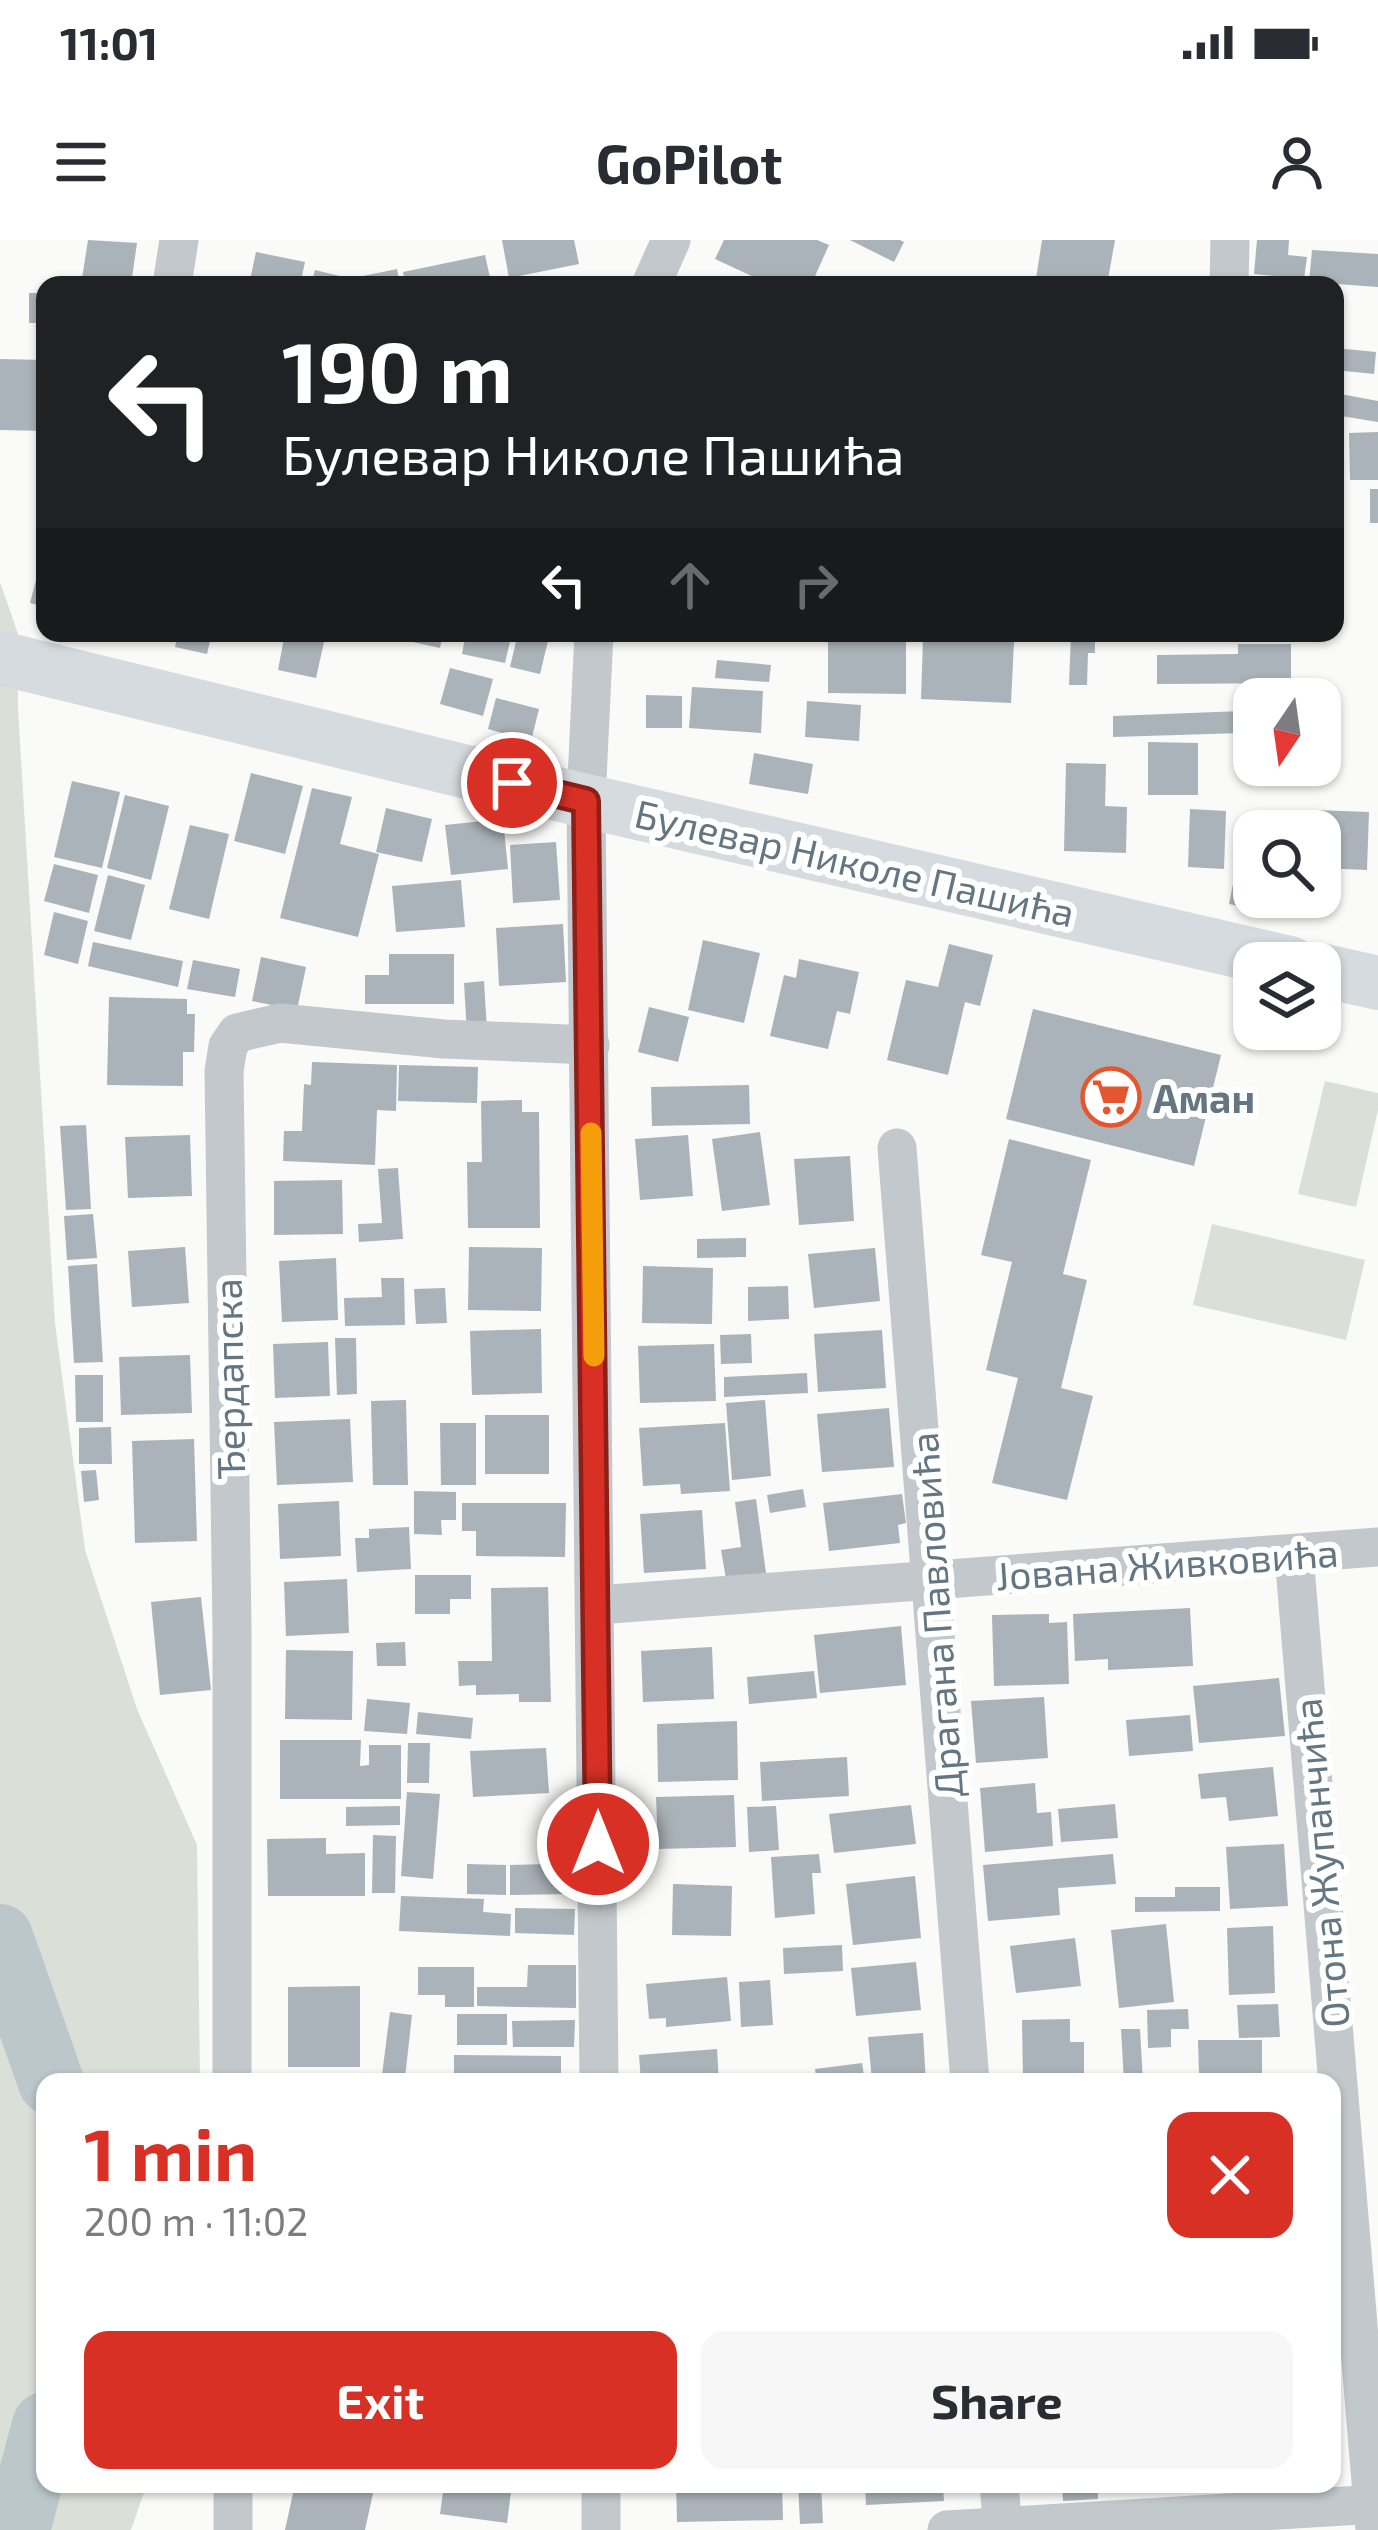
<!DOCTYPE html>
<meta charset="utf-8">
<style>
body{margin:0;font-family:"Exo 2",sans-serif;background:#f7f7f7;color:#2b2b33;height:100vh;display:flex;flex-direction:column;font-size:45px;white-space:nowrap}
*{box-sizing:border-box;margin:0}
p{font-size:39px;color:#7c7c81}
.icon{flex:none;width:66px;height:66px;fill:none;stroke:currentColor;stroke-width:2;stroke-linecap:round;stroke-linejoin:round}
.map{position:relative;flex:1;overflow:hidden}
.side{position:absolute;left:36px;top:1833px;width:1305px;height:420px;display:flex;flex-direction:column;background:#fff;border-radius:24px;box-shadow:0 3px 9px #0004}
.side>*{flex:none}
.banner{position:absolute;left:36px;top:36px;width:1308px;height:366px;border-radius:24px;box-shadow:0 3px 9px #0004;background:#202124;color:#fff;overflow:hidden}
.needle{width:78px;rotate:193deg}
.fabs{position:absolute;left:1233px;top:438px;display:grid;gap:24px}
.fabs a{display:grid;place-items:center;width:108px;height:108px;border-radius:24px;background:#fff;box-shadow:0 3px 9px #0004;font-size:60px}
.pin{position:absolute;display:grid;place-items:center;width:102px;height:102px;color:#fff;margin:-51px;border:6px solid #fff;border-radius:50%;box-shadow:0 3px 12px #0007}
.me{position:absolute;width:132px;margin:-66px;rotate:0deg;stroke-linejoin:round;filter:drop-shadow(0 0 9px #0008)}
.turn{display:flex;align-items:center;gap:42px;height:252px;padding:0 48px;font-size:54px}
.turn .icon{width:156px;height:156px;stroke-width:2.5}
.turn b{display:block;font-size:84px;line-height:102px}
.lanes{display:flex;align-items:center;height:114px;padding:0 48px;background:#0003;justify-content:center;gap:60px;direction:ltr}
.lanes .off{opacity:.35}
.round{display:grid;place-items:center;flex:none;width:126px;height:126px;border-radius:24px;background:#f7f7f7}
.headline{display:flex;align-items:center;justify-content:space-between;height:204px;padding:0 48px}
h1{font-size:72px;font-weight:700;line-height:90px;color:#d93025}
.primary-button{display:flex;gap:24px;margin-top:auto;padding:24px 48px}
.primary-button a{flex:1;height:138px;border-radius:24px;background:#d93025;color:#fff;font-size:48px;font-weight:700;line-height:138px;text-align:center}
.primary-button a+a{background:#f7f7f7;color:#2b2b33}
.status{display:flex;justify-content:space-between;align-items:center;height:84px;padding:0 60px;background:#fff;direction:ltr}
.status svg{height:33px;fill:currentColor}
header{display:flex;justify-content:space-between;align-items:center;height:156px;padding:0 48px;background:#fff;font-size:54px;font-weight:700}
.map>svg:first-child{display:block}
.green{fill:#dadfd7}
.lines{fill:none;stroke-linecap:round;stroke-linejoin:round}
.river{stroke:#bbc7cb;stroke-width:66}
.building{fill:#aab3b9}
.street{stroke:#c3c8cc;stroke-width:39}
.secondary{stroke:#d6dbdf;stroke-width:54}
.route-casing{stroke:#8d1f18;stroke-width:30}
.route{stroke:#d93025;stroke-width:21}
.slow{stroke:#f59e0b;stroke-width:21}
.labels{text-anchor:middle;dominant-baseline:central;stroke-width:12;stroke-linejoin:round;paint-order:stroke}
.street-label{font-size:39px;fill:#657683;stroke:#fff}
.poi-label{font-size:39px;font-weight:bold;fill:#657683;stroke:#fff;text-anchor:start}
</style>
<div class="status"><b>11:01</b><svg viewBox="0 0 49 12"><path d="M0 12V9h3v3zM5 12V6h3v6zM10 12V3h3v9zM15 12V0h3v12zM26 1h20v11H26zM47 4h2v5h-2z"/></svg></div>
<header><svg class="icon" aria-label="menu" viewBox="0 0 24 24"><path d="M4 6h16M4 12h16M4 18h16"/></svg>GoPilot<svg class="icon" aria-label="person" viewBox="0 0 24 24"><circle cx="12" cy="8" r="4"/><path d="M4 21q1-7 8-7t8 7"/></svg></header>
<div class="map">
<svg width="1378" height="2290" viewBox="0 0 1378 2290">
<rect width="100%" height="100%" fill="#fafaf8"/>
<g class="green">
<polygon points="0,342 18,394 18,469 55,1083 85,1310 137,1469 197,1605 200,1842 45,1842 45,2244 147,2244 131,2290 0,2290"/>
<polygon points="1325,841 1378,853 1378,870 1356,967 1298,954"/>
<polygon points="1212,984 1365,1020 1346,1100 1193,1065"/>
</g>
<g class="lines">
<g class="river">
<polyline points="0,1697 51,1842"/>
<polyline points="17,2290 45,2185"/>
</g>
</g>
<g class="building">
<polygon points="88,0 137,3 131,45 81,45"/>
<polygon points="502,0 574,0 579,24 509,38"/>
<polygon points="724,0 817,0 829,5 811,45 771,45 715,19"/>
<polygon points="850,0 900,0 904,2 894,22"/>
<polygon points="1042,0 1115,0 1107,45 1035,45"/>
<polygon points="1257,0 1289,0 1288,15 1307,17 1304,39 1254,34"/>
<polygon points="1312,10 1378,14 1378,47 1309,42"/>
<polygon points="256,12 305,22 300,45 249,45"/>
<polygon points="485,15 491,42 406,45 403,32"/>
<polygon points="397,29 400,45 365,45 363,36"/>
<polygon points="315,30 356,40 355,45 311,45"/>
<rect x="29" y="53" width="16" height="30"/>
<polygon points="1335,108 1376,112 1374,134 1335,130"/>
<polygon points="0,119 45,120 45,191 0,190"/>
<polygon points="1335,153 1378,161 1378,182 1335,175"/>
<polygon points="1378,192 1378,240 1350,240 1349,193"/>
<rect x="1370" y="249" width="8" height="34"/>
<polygon points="38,332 45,334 45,367 30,363"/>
<polygon points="178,393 212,393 207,414 175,407"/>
<polygon points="285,393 326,393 316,438 278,430"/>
<polygon points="405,393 443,393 440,408 404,400"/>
<polygon points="466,393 512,393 505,423 462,414"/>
<polygon points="518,393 550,393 540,434 510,427"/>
<polygon points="1071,393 1095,393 1095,413 1088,413 1087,445 1069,445"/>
<polygon points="923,398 1014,402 1011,463 921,459"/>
<polygon points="828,399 906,399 906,454 828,453"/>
<polygon points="1238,404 1291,404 1291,443 1157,444 1157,415 1238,414"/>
<polygon points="717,420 771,425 769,442 715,438"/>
<polygon points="450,428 493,439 483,476 440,464"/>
<polygon points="692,447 763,451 761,493 689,488"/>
<polygon points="646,455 682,456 682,488 646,488"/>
<polygon points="496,458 539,469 531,501 488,489"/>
<polygon points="807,461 861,465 859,501 805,497"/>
<polygon points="1246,465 1254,465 1254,498 1247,498"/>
<polygon points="1242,471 1242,493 1113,497 1113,476"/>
<polygon points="1148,502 1198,503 1198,555 1148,555"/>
<polygon points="754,513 813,524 808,554 749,544"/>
<polygon points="1066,523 1106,524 1105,566 1127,567 1126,613 1064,611"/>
<polygon points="251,533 303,546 285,614 234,601"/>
<polygon points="72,541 120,552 102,628 54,617"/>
<polygon points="312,548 352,557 340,604 379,614 358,697 280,678"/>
<polygon points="125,555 169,566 151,640 107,628"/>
<polygon points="386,568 432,579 422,622 376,612"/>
<polygon points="1190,569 1226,571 1224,629 1188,627"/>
<polygon points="1316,570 1369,572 1367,630 1320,628"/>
<polygon points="503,579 508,629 451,635 445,585"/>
<polygon points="190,585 229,594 209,679 169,669"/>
<polygon points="556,602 560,660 513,663 510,605"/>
<polygon points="54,624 98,635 89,673 44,661"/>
<polygon points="1236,629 1254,632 1253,669 1229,664"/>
<polygon points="108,635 145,645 131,700 94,691"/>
<polygon points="461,640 465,687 396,692 392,646"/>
<polygon points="54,672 88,681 78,724 44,715"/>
<polygon points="563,684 566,742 499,746 496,688"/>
<polygon points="703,700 760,713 744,783 688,770"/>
<polygon points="93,702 183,721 178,747 88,726"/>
<polygon points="949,704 993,715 980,766 965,762 948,835 887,820 906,740 938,747"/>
<polygon points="389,714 454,714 454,764 365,764 365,735 389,735"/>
<polygon points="261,717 306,727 297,770 252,761"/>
<polygon points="799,719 859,732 850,774 837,771 828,809 770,796 784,735 796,738"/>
<polygon points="193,720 240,729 235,757 187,749"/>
<polygon points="484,741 487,791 467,793 464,743"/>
<polygon points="109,757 187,759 187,774 195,774 194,812 183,812 183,846 107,845"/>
<polygon points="649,767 689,777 678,822 638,812"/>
<polygon points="1033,769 1221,815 1194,926 1006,879"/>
<polygon points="312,822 397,825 396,871 377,870 375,925 283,921 284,891 302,891 304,844 311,845"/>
<polygon points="399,825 478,827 477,863 398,861"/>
<polygon points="749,845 750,884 652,886 651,847"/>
<polygon points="522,860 522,872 539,872 540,988 468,988 467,922 482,922 481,861"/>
<polygon points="86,885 91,969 66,970 60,886"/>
<polygon points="760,892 770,965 722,971 712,899"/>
<polygon points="190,895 192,956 128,958 125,897"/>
<polygon points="688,895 693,956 640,960 635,899"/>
<polygon points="1009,899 1091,920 1063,1034 1087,1040 1061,1148 1093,1156 1067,1260 992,1243 1018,1138 986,1130 1012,1022 981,1015"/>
<polygon points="850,916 854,981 799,985 794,919"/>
<polygon points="398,928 403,999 359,1002 358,984 382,983 378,929"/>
<polygon points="342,940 343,994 274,995 274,941"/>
<polygon points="93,974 97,1018 67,1020 64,976"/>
<polygon points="746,998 746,1017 697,1018 697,999"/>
<polygon points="185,1007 189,1063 132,1067 128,1011"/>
<polygon points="469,1007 542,1008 541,1071 468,1070"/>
<polygon points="875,1008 880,1061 814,1068 808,1014"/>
<polygon points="336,1018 338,1080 282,1082 279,1021"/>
<polygon points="97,1024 103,1122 74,1123 68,1026"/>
<polygon points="643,1026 713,1028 712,1084 642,1083"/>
<polygon points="381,1038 404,1038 405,1085 345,1086 344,1058 382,1057"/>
<polygon points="788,1046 789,1079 748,1081 748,1047"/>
<polygon points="445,1048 447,1083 416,1084 414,1049"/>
<polygon points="541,1089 542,1153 472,1155 470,1091"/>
<polygon points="882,1090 886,1148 818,1152 814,1094"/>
<polygon points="751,1094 752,1123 721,1124 720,1095"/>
<polygon points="335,1098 356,1098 357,1154 337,1155"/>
<polygon points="328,1102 330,1156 275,1158 273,1104"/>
<polygon points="714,1104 716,1161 640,1163 638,1106"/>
<polygon points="190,1115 192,1173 121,1175 119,1117"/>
<polygon points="807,1133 808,1153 724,1157 724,1137"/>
<polygon points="75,1135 103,1135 103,1182 76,1182"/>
<polygon points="406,1160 408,1245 373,1245 371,1161"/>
<polygon points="765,1160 771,1236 732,1240 726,1163"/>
<polygon points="889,1168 894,1227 822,1232 817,1174"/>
<rect x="485" y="1175" width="64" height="59"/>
<polygon points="350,1179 353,1242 277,1245 274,1182"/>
<polygon points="440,1183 476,1183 476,1245 441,1245"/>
<polygon points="725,1183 730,1251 681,1254 680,1244 643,1246 639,1188"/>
<polygon points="111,1187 112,1224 79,1224 79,1188"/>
<polygon points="194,1199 197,1301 135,1303 132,1201"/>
<polygon points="96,1230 99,1260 84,1262 81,1231"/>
<polygon points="803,1249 806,1267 770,1273 767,1255"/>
<polygon points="414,1251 456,1252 456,1280 441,1280 442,1295 414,1294"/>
<polygon points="902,1254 906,1283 898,1285 900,1303 829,1311 823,1263"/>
<polygon points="756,1259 766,1333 726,1339 721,1310 741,1307 735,1262"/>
<polygon points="339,1261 341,1316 280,1319 278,1264"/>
<polygon points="462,1263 566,1263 565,1317 476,1316 476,1291 462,1291"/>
<polygon points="702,1270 706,1329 644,1333 640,1274"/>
<polygon points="409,1287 411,1329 357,1332 355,1298 369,1298 369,1289"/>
<polygon points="415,1335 471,1335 471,1359 450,1359 450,1374 415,1374"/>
<polygon points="347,1339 349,1393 286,1396 284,1342"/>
<polygon points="548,1347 551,1462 519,1462 519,1454 476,1455 476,1445 459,1446 458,1421 492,1421 491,1348"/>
<polygon points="201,1357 211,1450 160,1455 151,1362"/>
<polygon points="1190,1368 1193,1426 1108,1430 1108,1419 1075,1421 1073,1374"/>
<polygon points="1049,1374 1049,1383 1067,1382 1069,1444 994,1446 992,1375"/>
<polygon points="901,1386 906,1445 820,1453 814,1395"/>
<polygon points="405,1402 406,1426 377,1426 376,1403"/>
<polygon points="712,1407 714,1459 643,1462 641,1411"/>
<polygon points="286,1410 353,1411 352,1480 285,1479"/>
<polygon points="814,1431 817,1458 749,1464 747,1437"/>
<polygon points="1279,1438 1285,1496 1199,1503 1193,1446"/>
<polygon points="1044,1457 1048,1518 976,1523 971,1461"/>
<polygon points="367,1459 410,1463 407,1494 364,1491"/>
<polygon points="418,1472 473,1478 471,1499 416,1494"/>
<polygon points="1190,1475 1193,1511 1129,1516 1126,1480"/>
<polygon points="737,1481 738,1540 658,1542 657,1484"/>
<polygon points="280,1500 361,1500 360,1526 369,1525 369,1505 401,1505 401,1559 280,1559"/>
<polygon points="408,1503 430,1503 429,1543 407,1543"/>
<polygon points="546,1508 549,1553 473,1557 470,1511"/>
<polygon points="847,1517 849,1556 762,1561 760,1522"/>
<polygon points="1273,1527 1278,1576 1229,1581 1226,1557 1201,1559 1198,1534"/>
<polygon points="1035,1543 1037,1573 1051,1572 1053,1606 985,1612 980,1548"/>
<polygon points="407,1552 440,1554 433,1639 401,1636"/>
<polygon points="734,1555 736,1607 658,1609 656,1557"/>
<polygon points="1115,1564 1118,1598 1061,1602 1058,1569"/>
<polygon points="911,1565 916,1604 834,1613 829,1574"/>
<polygon points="400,1566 400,1585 346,1586 346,1567"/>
<polygon points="776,1566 779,1610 749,1612 747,1567"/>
<polygon points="373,1595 396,1596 395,1653 372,1653"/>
<polygon points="326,1598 326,1614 365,1613 365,1656 268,1656 267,1599"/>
<polygon points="1284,1604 1288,1666 1230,1669 1226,1607"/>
<polygon points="548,1609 570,1609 571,1654 510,1655 510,1625 548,1624"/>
<polygon points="819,1614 821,1633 812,1633 815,1674 775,1678 771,1617"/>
<polygon points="1113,1614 1116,1644 1058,1648 1060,1675 988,1681 983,1625"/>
<polygon points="467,1624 506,1625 506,1655 467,1654"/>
<polygon points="915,1636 921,1698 853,1705 846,1644"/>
<polygon points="673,1644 732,1646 731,1696 672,1695"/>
<polygon points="1175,1647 1220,1647 1220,1671 1135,1672 1135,1657 1175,1657"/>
<polygon points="401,1656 484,1659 483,1672 511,1674 510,1696 399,1691"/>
<polygon points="515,1668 575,1669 574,1695 515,1693"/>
<polygon points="1166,1684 1174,1762 1119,1768 1111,1690"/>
<polygon points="1273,1686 1275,1753 1229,1755 1227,1688"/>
<polygon points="1075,1698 1081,1746 1016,1753 1010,1706"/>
<polygon points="842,1705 843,1731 784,1734 783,1708"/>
<polygon points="916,1722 921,1770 856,1776 851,1728"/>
<polygon points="528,1725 576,1725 576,1768 477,1766 477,1747 527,1747"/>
<polygon points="418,1727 474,1727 474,1767 445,1767 445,1755 418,1755"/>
<polygon points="727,1737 731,1781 666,1787 666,1778 649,1779 646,1744"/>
<polygon points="770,1740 773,1785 741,1787 739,1742"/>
<polygon points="360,1746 360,1827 288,1827 288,1747"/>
<polygon points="1278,1764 1280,1797 1239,1798 1237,1765"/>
<polygon points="1188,1769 1189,1789 1171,1789 1171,1807 1148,1808 1147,1770"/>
<polygon points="390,1772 412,1775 405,1838 382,1835"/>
<rect x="457" y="1774" width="50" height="31"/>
<polygon points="1070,1779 1070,1802 1084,1802 1084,1840 1023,1841 1022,1780"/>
<polygon points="575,1780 574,1807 513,1807 512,1781"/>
<polygon points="1121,1789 1140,1789 1143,1842 1124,1842"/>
<polygon points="923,1793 926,1842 872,1842 868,1797"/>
<polygon points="1198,1800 1262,1800 1262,1835 1199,1834"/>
<polygon points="717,1809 719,1842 641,1842 639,1815"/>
<polygon points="454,1815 561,1816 561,1842 454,1842"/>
<polygon points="862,1823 865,1842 817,1842 815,1829"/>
<polygon points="295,2244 375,2244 365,2290 285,2290"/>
<polygon points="444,2244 512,2244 507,2283 440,2274"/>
<polygon points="676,2244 782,2244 783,2280 677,2282"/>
<polygon points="798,2244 821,2244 823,2283 800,2284"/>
<polygon points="865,2244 943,2244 944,2261 866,2265"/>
<polygon points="1062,2244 1098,2244 1098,2259 1063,2261"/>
</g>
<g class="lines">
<g class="street">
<polyline points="172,45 179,0"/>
<polyline points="651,45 671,0"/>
<polyline points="1229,45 1230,0"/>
<polyline points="594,393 586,561 599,1842"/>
<polyline points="897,908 970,1842"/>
<polyline points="1294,1315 1375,2290"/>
<polyline points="597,1365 1378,1307"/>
<polyline points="232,1842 232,1390 224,831 228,806 237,793 280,783 444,799 590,805"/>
<polyline points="233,2244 233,2290"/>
<polyline points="601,2244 601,2290"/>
<polyline points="999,2244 1003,2290"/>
<polyline points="947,2290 1378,2264"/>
</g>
<g class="secondary">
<polyline points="0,418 586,561 1290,723"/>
<polyline points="1320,730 1378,743"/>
</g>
</g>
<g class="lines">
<g class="route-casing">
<polyline id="route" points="512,543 586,561 598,1604"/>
</g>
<use href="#route" class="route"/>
<polyline class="slow" points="591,893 594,1116"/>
</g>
<defs>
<g id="supermarket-ring" transform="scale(3)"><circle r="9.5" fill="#fff" stroke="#e4572e" stroke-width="1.5"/><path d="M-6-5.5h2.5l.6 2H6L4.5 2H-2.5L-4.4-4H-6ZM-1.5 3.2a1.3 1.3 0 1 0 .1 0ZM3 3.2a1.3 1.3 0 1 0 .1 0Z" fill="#e4572e"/></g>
</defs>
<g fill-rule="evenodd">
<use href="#supermarket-ring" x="1111" y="857"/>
</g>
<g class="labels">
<g class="street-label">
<text transform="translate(855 622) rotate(13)">Булевар Николе Пашића</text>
<text transform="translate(228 1139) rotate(-91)">Ђердапска</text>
<text transform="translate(1167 1323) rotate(-4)">Јована Живковића</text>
<text transform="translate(935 1375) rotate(-94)">Драгана Павловића</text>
<text transform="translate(1320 1623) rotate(-95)">Отона Жупанчића</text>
</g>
<g class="poi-label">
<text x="1153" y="857">Аман</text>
</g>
</g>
</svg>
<div class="fabs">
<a><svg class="needle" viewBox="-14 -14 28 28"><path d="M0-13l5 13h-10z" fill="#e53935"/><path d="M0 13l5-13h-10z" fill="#7c7c81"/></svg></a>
<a><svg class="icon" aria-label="search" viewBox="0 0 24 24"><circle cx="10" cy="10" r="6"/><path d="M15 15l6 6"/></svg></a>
<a><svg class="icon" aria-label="layers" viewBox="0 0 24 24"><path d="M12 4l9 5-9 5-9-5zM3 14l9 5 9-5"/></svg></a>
</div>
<div class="pin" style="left:512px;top:543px;background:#d93025"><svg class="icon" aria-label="arrive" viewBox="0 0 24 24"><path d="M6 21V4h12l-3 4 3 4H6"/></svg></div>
<svg class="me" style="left:598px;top:1604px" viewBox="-20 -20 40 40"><circle r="17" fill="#d93025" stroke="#fff" stroke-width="3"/><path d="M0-11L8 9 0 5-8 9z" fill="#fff"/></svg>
<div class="banner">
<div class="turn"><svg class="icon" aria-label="left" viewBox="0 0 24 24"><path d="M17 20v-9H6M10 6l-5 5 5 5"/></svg><div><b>190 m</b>Булевар Николе Пашића</div></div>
<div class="lanes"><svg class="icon" aria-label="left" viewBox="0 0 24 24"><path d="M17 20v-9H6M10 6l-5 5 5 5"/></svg><svg class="icon off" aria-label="ahead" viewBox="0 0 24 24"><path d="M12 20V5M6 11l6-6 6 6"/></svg><svg class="icon off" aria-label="right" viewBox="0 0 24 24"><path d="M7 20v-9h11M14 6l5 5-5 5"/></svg></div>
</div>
<section class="side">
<div class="headline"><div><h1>1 min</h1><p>200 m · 11:02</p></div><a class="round" style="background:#d93025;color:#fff"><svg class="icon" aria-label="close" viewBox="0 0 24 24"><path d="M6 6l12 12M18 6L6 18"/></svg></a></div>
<div class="primary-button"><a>Exit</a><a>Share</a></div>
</section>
</div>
